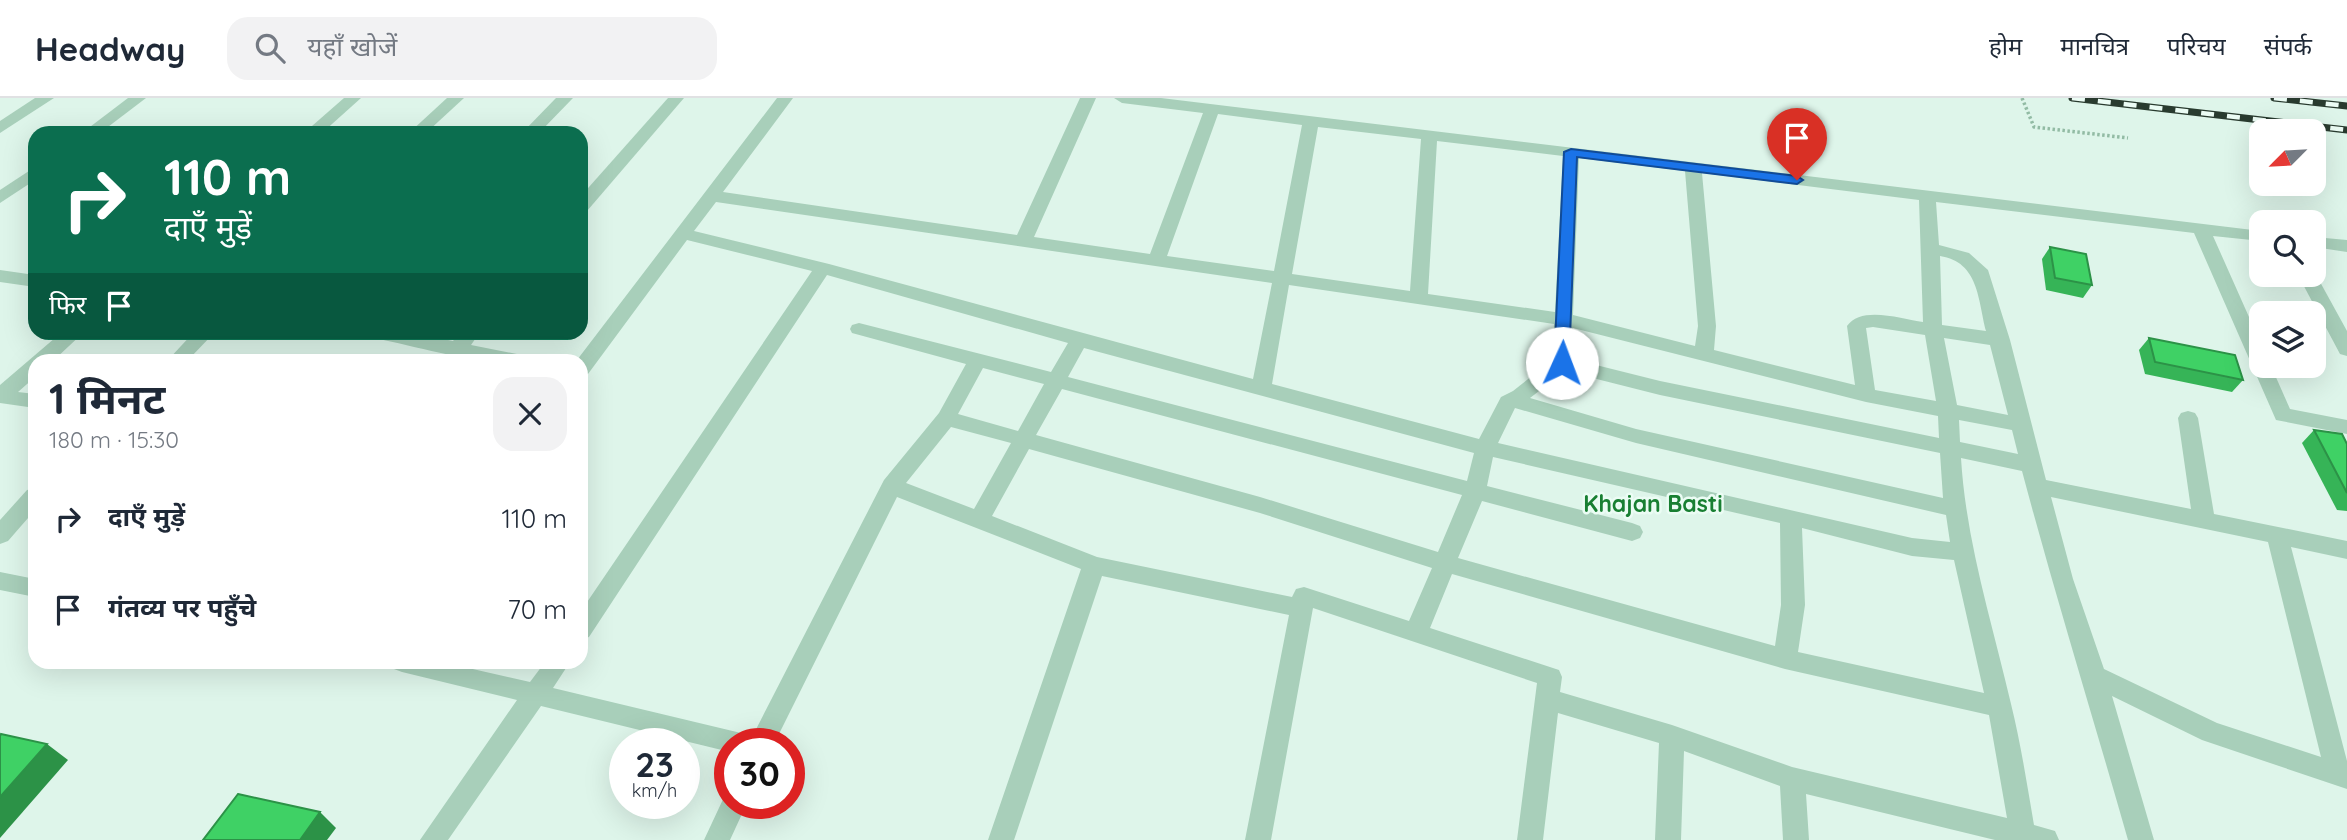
<!DOCTYPE html>
<html lang="hi">
<meta charset="utf-8">
<style>
body{margin:0;font-family:Quicksand,"Noto Sans Devanagari",sans-serif;background:#f2f2f3;color:#1f2937;height:100vh;display:flex;flex-direction:column;font-size:26px;white-space:nowrap}
*{box-sizing:border-box;margin:0}
p{font-size:23px;color:#747a83}
.icon{flex:none;width:38px;height:38px;fill:none;stroke:currentColor;stroke-width:2;stroke-linecap:round;stroke-linejoin:round}
.map{position:relative;flex:1;overflow:hidden}
.panel{position:absolute;left:28px;top:256px;width:560px;height:315px;display:flex;flex-direction:column;background:#fff;border-radius:21px;box-shadow:0 7px 28px #0002}
.panel>*{flex:none}
.banner{position:absolute;left:28px;top:28px;width:560px;height:214px;border-radius:21px;box-shadow:0 7px 28px #0002;background:#0b6e4f;color:#fff;overflow:hidden}
.needle{width:46px;rotate:246deg}
.fabs{position:absolute;left:2249px;top:21px;display:grid;gap:14px}
.fabs a{display:grid;place-items:center;width:77px;height:77px;border-radius:14px;background:#fff;box-shadow:0 7px 28px #0002;font-size:35px}
.speed{position:absolute;left:609px;top:630px;display:flex;gap:14px;font-size:35px;font-weight:700;text-align:center}
.speed>*{display:grid;place-content:center;width:91px;height:91px;border-radius:50%;background:#fff;box-shadow:0 7px 28px #0002;line-height:1}
.speed small{font-size:18px;font-weight:400}
.speed .limit{border:10px solid #d22;background:#fff;color:#111}
.pin{position:absolute;display:grid;place-items:center;width:60px;height:60px;color:#fff;margin:-72px -30px;border-radius:50% 50% 50% 0;rotate:-45deg;box-shadow:0 0 7px #0007}
.pin .icon{rotate:45deg}
.me{position:absolute;width:77px;margin:-38px;rotate:2deg;stroke-linejoin:round;filter:drop-shadow(0 0 5px #0008)}
.turn{display:flex;align-items:center;gap:24px;height:147px;padding:0 21px;font-size:32px}
.turn .icon{width:91px;height:91px;stroke-width:2.5}
.turn b{display:block;font-size:49px;line-height:60px}
.then{display:flex;align-items:center;height:66px;padding:0 21px;background:#0003;gap:14px;font-size:26px}
.round{display:grid;place-items:center;flex:none;width:74px;height:74px;border-radius:21px;background:#f2f2f3}
.overview{display:flex;align-items:center;justify-content:space-between;height:119px;padding:0 21px}
h1{font-size:42px;font-weight:700;line-height:52px}
ul{padding:0;list-style:none}
li{display:flex;align-items:center;gap:21px;height:91px;padding:0 21px}
li div{flex:1}
li b{display:block;font-size:26px}
li em{font-style:normal}
header{display:flex;align-items:center;gap:42px;box-sizing:border-box;height:98px;padding:0 35px;background:#fff;border-bottom:2px solid #e0e1e3}
header strong{font-size:33px}
nav{display:flex;gap:38px;margin-inline-start:auto;font-size:24px}
.search{width:490px;height:63px;background:#f2f2f3;display:flex;align-items:center;gap:18px;box-sizing:border-box;padding:0 24px;border-radius:21px;color:#747a83;font-size:26px}
.map>svg:first-child{display:block}
.lines{fill:none;stroke-linecap:round;stroke-linejoin:round}
.path{stroke:#92bba4;stroke-width:3.5;stroke-dasharray:2.5 2.5;stroke-linecap:butt}
.minor{fill:#a8cfba;fill-rule:evenodd}
.rail-casing{stroke:#293b2f;stroke-width:7}
.rail{stroke:#ebfcf4;stroke-width:4.5;stroke-dasharray:13;stroke-linecap:butt}
.wall{fill:#36b457}
.shaded-wall{fill:#2c9247}
.building{fill:#3fd165;stroke:#2c9247;stroke-width:2}
.route{fill:#1a73e8;stroke:#114b97;stroke-width:2}
.labels{text-anchor:middle;dominant-baseline:central;stroke-width:5;stroke-linejoin:round;paint-order:stroke}
.neighbourhood-label{font-size:23px;font-weight:bold;fill:#187f32;stroke:#ebfcf4}
</style>
<header>
<strong>Headway</strong>
<div class="search"><svg class="icon" aria-label="search" viewBox="0 0 24 24"><circle cx="10" cy="10" r="6"/><path d="M15 15l6 6"/></svg>यहाँ खोजें</div>
<nav><a>होम</a><a>मानचित्र</a><a>परिचय</a><a>संपर्क</a></nav>
</header>
<div class="map">
<svg width="2347" height="742" viewBox="0 0 2347 742">
<rect width="100%" height="100%" fill="#def5ea"/>
<g class="lines">
<polyline class="path" points="2022,0 2034,29 2128,40"/>
<g class="minor">
<polygon points="35,0 54,0 0,35 0,23"/>
<polygon points="128,0 146,0 100,35 82,35"/>
<polygon points="344,0 361,0 322,35 304,35"/>
<polygon points="447,0 464,0 426,35 409,35"/>
<polygon points="556,0 573,0 539,35 522,35"/>
<polygon points="668,0 684,0 587,113 581,114 581,98"/>
<path d="M777,0h16l-70,94 294,43 63,-137h16l-62,139 116,17 53,-141 -81,-10 -8,-5h47l1100,133v10l-48,-5 48,108v22h10l19,43 57,11v14l-71,-14 -82,-187 -258,-31 3,43 30,8 19,17 22,70 36,140 145,29 -13,-91 3,-5 7,-2 7,2 3,5 16,96 133,27v18l-56,-12 56,214v28l-145,-49 -90,-44 42,144h-26c-35,-123 -73,-245 -106,-369l-61,-13c5,84 31,164 50,246 10,40 16,81 23,121l21,6 4,9h-64l-189,-46 3,46h-26l-3,-54 -96,-35 -3,89h-26l4,-97 -101,-30 -15,127h-26l20,-157 -224,-75 -42,232h-26l44,-225 -187,-39 -88,264h-26l93,-271 -184,-72 -123,247h-44v8l-189,-46 -93,134h-28l97,-140 -115,-28 -8,-3 -4,-7h52l88,20 15,-20h25l-17,26 188,45 10,6 133,-259 55,-67 27,-49 -114,-31 -2,-4 2,-4 7,-2 192,49 17,-29 -241,-68 -238,362 -8,3v-29l231,-340 -125,-31 -99,134 -7,2v-16h-4zM1218,16l84,11 -28,146 -107,-15zM1318,29l103,12 -11,152 -118,-17zM1437,43l126,15 -8,156 -127,-18zM1579,60l106,13 13,155 -3,20 -122,-31zM1702,75l217,27 4,122c-21,-3 -62,-17 -76,4l8,59 -141,-35 2,-24zM716,104l556,81 -19,96 -424,-115 -135,-33zM1940,158c39,6 38,44 46,75l-44,-6zM1289,187l265,39 -2,36 -39,31 -12,6 -22,42 -207,-55zM1873,229l52,8 11,66 -61,-11 -9,-62zM1573,230l293,74 72,14 1,22 -279,-57 -88,-22zM1944,240l46,7 18,70 -51,-10zM1084,250l390,105 -7,28 -399,-104zM983,270l61,16 -26,47 -60,-17zM1565,273l95,24 280,58 3,45 -307,-69 -106,-31zM1062,291l400,106 -24,57 -178,-55 -224,-62zM1515,310l121,35 310,72 4,27 -38,-4 -414,-95zM1959,322l53,10 6,24 -58,-12zM951,329l60,16 -37,66 -68,-26zM1029,351l231,64 172,55 -23,53 -105,-34 -8,2 -4,8 -195,-40 -105,-41zM1493,359l287,66 1,82 -6,41 -317,-88 24,-57 150,40 8,-3 3,-6 -3,-6 -8,-3 -145,-37zM2051,399l217,45 53,215 -104,-34 -113,-54 -31,-90zM1802,430l110,28 42,4 30,133 -186,-41 7,-47zM1452,476l333,95 204,46 18,103 -215,-51 -120,-42 -112,-33 2,-15 -3,-7 -129,-42z"/>
<polygon points="35,69 35,82 0,105 0,92"/>
<polygon points="2314,139 2347,142 2347,154 2314,149"/>
<polygon points="0,172 35,177 35,189 0,184"/>
<polygon points="2314,173 2347,233 2347,258 2340,256 2298,177 2314,177"/>
<polygon points="62,234 84,234 54,262 35,262 35,279 18,294 35,296 35,310 0,305 0,287"/>
<polygon points="194,234 215,234 188,262 168,262"/>
<path d="M365,234h44l44,9 7,-9h20l-9,13 51,10 3,5c-51,5 -101,-12 -151,-22z"/>
<polygon points="35,390 35,412 8,443 0,446 0,422 27,392"/>
<polygon points="0,474 35,481 35,499 0,492"/>
<polygon points="730,695 730,705 747,705 730,742 704,742 725,697"/>
</g>
<g class="rail-casing">
<g id="rail">
<polyline points="2072,0 2347,32"/>
<polyline points="2274,0 2347,8"/>
</g>
</g>
<use href="#rail" class="rail"/>
</g>
<g class="wall">
<polygon points="2050,149 2092,187 2083,200 2046,192 2042,161"/>
<polygon points="2149,240 2243,282 2232,294 2145,276 2139,252"/>
<polygon points="2314,332 2347,346 2347,413 2337,412 2302,345"/>
</g>
<g class="shaded-wall">
<polygon points="47,646 68,662 0,740 0,699"/>
<polygon points="320,714 336,730 327,742 300,742"/>
</g>
<g class="building">
<polygon points="2050,149 2086,156 2092,187 2055,180"/>
<polygon points="2149,240 2235,257 2243,282 2155,264"/>
<polygon points="2314,332 2342,336 2347,346 2347,395"/>
<polygon points="1,636 47,646 0,699 0,638"/>
<polygon points="238,696 320,714 300,742 203,742"/>
</g>
<polygon class="route" points="1571,51 1797,78 1803,82 1797,86 1577,59 1569,265 1562,270 1554,265 1564,54"/>
<g class="labels">
<g class="neighbourhood-label">
<text x="1653" y="405">Khajan Basti</text>
</g>
</g>
</svg>
<div class="fabs">
<a><svg class="needle" viewBox="-14 -14 28 28"><path d="M0-13l5 13h-10z" fill="#e53935"/><path d="M0 13l5-13h-10z" fill="#747a83"/></svg></a>
<a><svg class="icon" aria-label="search" viewBox="0 0 24 24"><circle cx="10" cy="10" r="6"/><path d="M15 15l6 6"/></svg></a>
<a><svg class="icon" aria-label="layers" viewBox="0 0 24 24"><path d="M12 4l9 5-9 5-9-5zM3 14l9 5 9-5"/></svg></a>
</div>
<div class="speed"><div>23<small>km/h</small></div><div class="limit">30</div></div>
<div class="pin" style="left:1797px;top:82px;background:#d93025"><svg class="icon" aria-label="arrive" viewBox="0 0 24 24"><path d="M6 21V4h12l-3 4 3 4H6"/></svg></div>
<svg class="me" style="left:1562px;top:265px" viewBox="-20 -20 40 40"><circle r="19" fill="#fff"/><path d="M0-13L10 11 0 6-10 11z" fill="#1a73e8"/></svg>
<div class="banner">
<div class="turn"><svg class="icon" aria-label="right" viewBox="0 0 24 24"><path d="M7 20v-9h11M14 6l5 5-5 5"/></svg><div><b>110 m</b>दाएँ मुड़ें</div></div>
<div class="then">फिर<svg class="icon" aria-label="arrive" viewBox="0 0 24 24"><path d="M6 21V4h12l-3 4 3 4H6"/></svg></div>
</div>
<section class="panel">
<div class="overview"><div><h1>1 मिनट</h1><p>180 m · 15:30</p></div><a class="round"><svg class="icon" aria-label="close" viewBox="0 0 24 24"><path d="M6 6l12 12M18 6L6 18"/></svg></a></div>
<ul>
<li><svg class="icon" aria-label="right" viewBox="0 0 24 24"><path d="M7 20v-9h11M14 6l5 5-5 5"/></svg><div><b>दाएँ मुड़ें</b></div><em>110 m</em></li>
<li><svg class="icon" aria-label="arrive" viewBox="0 0 24 24"><path d="M6 21V4h12l-3 4 3 4H6"/></svg><div><b>गंतव्य पर पहुँचे</b></div><em>70 m</em></li>
</ul>
</section>
</div>
